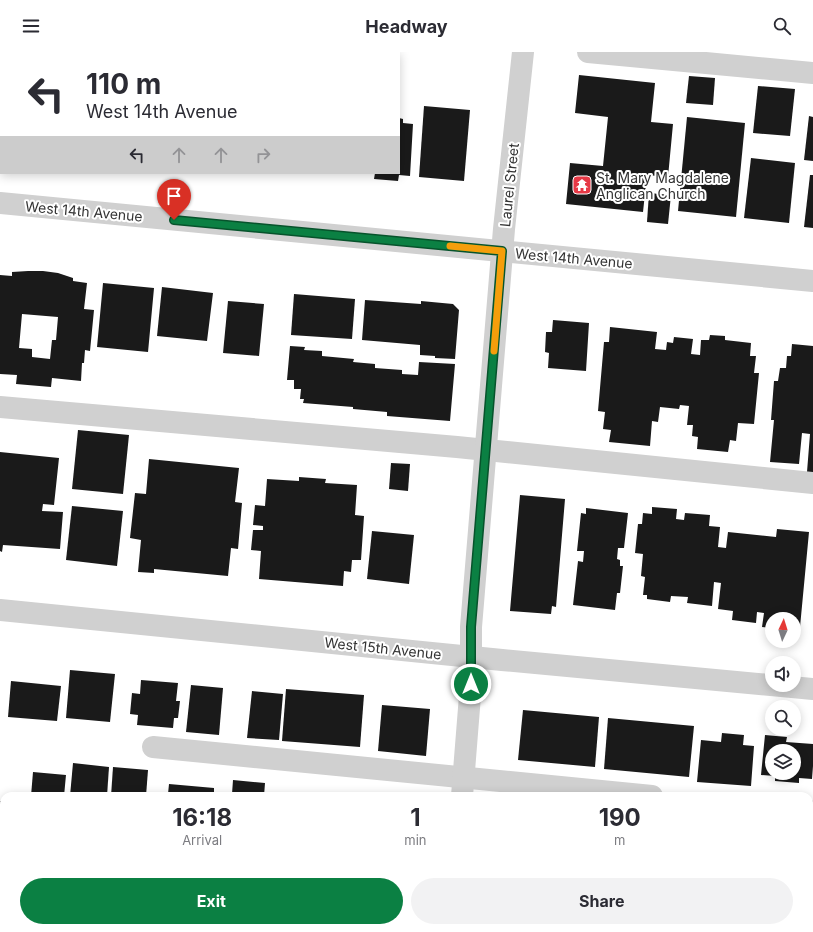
<!DOCTYPE html>
<style>
body{margin:0;font-family:Inter,sans-serif;background:#f2f2f3;color:#2b2b33;height:100vh;display:flex;flex-direction:column;font-size:15px;white-space:nowrap}
*{box-sizing:border-box;margin:0}
p{font-size:13px;color:#7c7c81}
.icon{flex:none;width:22px;height:22px;fill:none;stroke:currentColor;stroke-width:2;stroke-linecap:round;stroke-linejoin:round}
.map{position:relative;flex:1;overflow:hidden}
.sheet{position:absolute;left:0px;top:740px;width:813px;height:140px;display:flex;flex-direction:column;background:#fff;border-radius:12px 12px 0 0;box-shadow:0 2px 10px #0003}
.sheet>*{flex:none}
.top-card{position:absolute;left:0px;top:0px;width:400px;height:122px;box-shadow:0 2px 10px #0003;background:#fff;color:#2b2b33;overflow:hidden}
.needle{width:26px;rotate:4deg}
.buttons{position:absolute;left:765px;top:560px;display:grid;gap:8px}
.buttons a{display:grid;place-items:center;width:36px;height:36px;border-radius:50%;background:#fff;box-shadow:0 2px 10px #0003;font-size:20px}
.pin{position:absolute;display:grid;place-items:center;width:34px;height:34px;color:#fff;margin:-41px -17px;border-radius:50% 50% 50% 0;rotate:-45deg;box-shadow:0 0 4px #0007}
.pin .icon{rotate:45deg}
.me{position:absolute;width:44px;margin:-22px;rotate:0deg;stroke-linejoin:round;filter:drop-shadow(0 0 3px #0008)}
.turn{display:flex;align-items:center;gap:14px;height:84px;padding:0 20px;font-size:18px}
.turn .icon{width:52px;height:52px;stroke-width:2.5}
.turn b{display:block;font-size:28px;line-height:34px}
.lanes{display:flex;align-items:center;height:38px;padding:0 20px;background:#0003;justify-content:center;gap:20px;direction:ltr}
.lanes .off{opacity:.35}
.eta{display:flex;justify-content:space-evenly;align-items:center;height:68px;text-align:center}
.eta b{font-size:24px;font-weight:700;line-height:28px}
.button{display:flex;gap:8px;margin-top:auto;padding:8px 20px}
.button a{flex:1;height:46px;border-radius:24px;background:#0b8043;color:#fff;font-size:16px;font-weight:700;line-height:46px;text-align:center}
.button a+a{background:#f2f2f3;color:#2b2b33}
header{display:flex;justify-content:space-between;align-items:center;height:52px;padding:0 20px;background:#fff;font-size:18px;font-weight:700}
.map>svg:first-child{display:block}
.building{fill:#1a1a1a;fill-rule:evenodd}
.lines{fill:none;stroke-linecap:round;stroke-linejoin:round}
.minor{stroke:#d0d0d0;stroke-width:22}
.route-casing{stroke:#07532c;stroke-width:10}
.route{stroke:#0b8043;stroke-width:7}
.slow{stroke:#f59e0b;stroke-width:7}
.labels{text-anchor:middle;dominant-baseline:central;stroke-width:4;stroke-linejoin:round;paint-order:stroke}
.poi-label{font-size:14px;fill:#333;stroke:#fff;text-anchor:start}
.street-label{font-size:14px;fill:#333;stroke:#fff}
</style>
<header><svg class="icon" aria-label="menu" viewBox="0 0 24 24"><path d="M4 6h16M4 12h16M4 18h16"/></svg>Headway<svg class="icon" aria-label="search" viewBox="0 0 24 24"><circle cx="10" cy="10" r="6"/><path d="M15 15l6 6"/></svg></header>
<div class="map">
<svg width="813" height="880" viewBox="0 0 813 880">
<rect width="100%" height="100%" fill="#fff"/>
<g class="building">
<polygon points="579,23 655,31 651,70 673,72 668,125 647,123 643,160 566,152 570,111 603,114 608,65 575,61"/>
<polygon points="689,24 715,26 713,53 686,51"/>
<polygon points="758,34 795,37 790,84 753,81"/>
<polygon points="424,54 470,58 464,129 419,125"/>
<polygon points="809,64 813,65 813,109 804,108"/>
<polygon points="687,65 745,71 736,165 678,159"/>
<polygon points="399,66 403,67 403,71 413,72 410,124 399,123 398,129 374,127 375,121 399,121"/>
<polygon points="751,106 795,111 789,171 744,166"/>
<polygon points="810,123 813,123 813,176 804,175"/>
<polygon points="649,141 671,143 668,172 647,170"/>
<path d="M28,219h15l15,2 15,5v3l14,2 -3,26 10,1 -4,41 -5,-1 -1,13h-2l-1,18 -29,-3 -1,9 -35,-3 1,-9 -17,-1v-99l12,1v-4zM22,262l36,3 -2,23h-4l-2,19 -18,-2v-8l-13,-1z"/>
<polygon points="103,231 154,236 148,300 97,295"/>
<polygon points="162,235 213,241 207,289 157,284"/>
<polygon points="294,242 355,247 352,287 291,283"/>
<polygon points="365,248 421,252 421,249 453,252 459,258 455,307 435,306 435,304 420,303 420,293 362,288"/>
<polygon points="228,249 264,252 259,304 223,301"/>
<polygon points="553,268 589,271 586,319 548,316 549,301 545,300 546,280 552,280"/>
<polygon points="610,275 657,280 655,297 666,298 667,290 673,291 674,285 693,287 691,302 700,303 701,288 709,288 710,283 725,284 725,288 751,291 750,304 756,304 754,321 759,321 754,372 738,371 736,389 730,388 728,400 697,397 698,385 692,384 693,373 687,373 689,354 680,353 679,357 660,355 658,370 652,369 650,394 609,390 611,378 603,377 605,360 598,359 604,290 609,290"/>
<polygon points="792,292 813,294 813,420 807,420 810,382 802,381 799,412 770,410 774,368 771,368 774,329 778,329 780,316 786,316 787,304 791,304"/>
<polygon points="290,294 305,295 304,298 322,299 322,304 354,307 353,310 375,312 375,316 402,318 402,322 418,323 419,310 455,312 450,369 387,364 387,360 353,357 353,355 303,351 304,347 300,347 301,337 294,337 294,328 287,328"/>
<polygon points="78,378 129,383 123,442 72,437"/>
<polygon points="0,400 59,406 54,453 43,452 42,459 63,460 60,497 3,493 2,500 0,499"/>
<polygon points="149,407 239,416 235,450 242,451 238,497 231,496 228,524 154,517 154,521 138,520 141,488 130,486 135,441 146,442"/>
<polygon points="391,411 410,412 408,439 389,437"/>
<polygon points="299,425 326,427 325,431 357,433 355,463 364,464 361,508 352,508 351,520 344,519 343,534 259,527 261,499 251,498 253,478 263,478 263,474 253,473 255,453 265,454 267,427 299,429"/>
<polygon points="520,443 565,447 556,555 552,554 551,562 510,559"/>
<polygon points="72,454 123,459 117,514 66,508"/>
<polygon points="652,455 677,457 676,467 684,468 685,461 710,463 709,474 720,475 718,495 726,496 728,480 776,485 777,477 809,480 800,575 794,574 794,567 772,567 772,576 762,575 764,561 757,560 756,571 732,568 733,559 718,557 721,531 714,530 712,554 687,551 688,545 671,544 670,550 647,547 647,543 643,543 645,525 641,524 643,502 635,501 638,472 642,472 643,461 652,462"/>
<polygon points="586,456 628,461 624,496 618,496 617,507 620,508 620,514 623,514 620,541 617,541 615,558 573,553 578,509 583,510 584,499 577,499 581,461 586,462"/>
<polygon points="372,479 414,483 409,532 367,527"/>
<polygon points="70,618 115,622 110,670 66,666"/>
<polygon points="141,628 178,631 176,649 180,649 178,666 174,666 173,676 137,673 138,663 130,662 132,641 140,642"/>
<polygon points="11,629 61,634 57,669 8,665"/>
<polygon points="191,633 223,636 219,683 186,680"/>
<polygon points="286,637 364,643 360,695 282,689"/>
<polygon points="252,639 283,642 279,688 247,686"/>
<polygon points="382,653 430,657 426,704 378,699"/>
<polygon points="523,658 599,665 595,715 518,708"/>
<polygon points="608,666 694,674 689,725 604,717"/>
<polygon points="722,681 744,683 743,693 754,694 751,734 697,730 701,688 721,690"/>
<path d="M765,683l22,2 -1,5 27,2v22l-1,13 -13,-1v5l-24,-2v-5l-14,-1zM772,699h22v22h-22z"/>
<polygon points="73,711 109,715 107,744 70,744"/>
<polygon points="113,715 148,718 146,744 111,744"/>
<polygon points="33,720 66,723 64,744 31,744"/>
<polygon points="233,728 265,731 264,744 160,744 160,741 168,742 169,732 214,736 214,742 220,743 220,741 232,742"/>
<polygon points="0,749 4,749 4,804 0,803"/>
<polygon points="809,801 813,802 813,869 809,869"/>
</g>
<g class="lines">
<g class="minor">
<polyline points="588,0 813,21"/>
<polyline points="0,151 813,229"/>
<polyline points="0,355 457,395 813,431"/>
<polyline points="0,558 502,608 813,637"/>
<polyline points="153,695 652,744"/>
<polyline points="462,744 471,631 471,575 504,177 523,0"/>
<polyline points="809,759 813,760"/>
<polyline points="0,858 4,859"/>
<polyline points="176,876 216,880"/>
<polyline points="471,876 471,880"/>
<polyline points="424,880 425,876"/>
</g>
</g>
<g class="lines">
<g class="route-casing">
<polyline id="route" points="174,168 502,199 471,575 471,632"/>
</g>
<use href="#route" class="route"/>
<polyline class="slow" points="450,194 502,199 494,299"/>
</g>
<defs>
<g id="temple-square" transform="scale(1)"><rect x="-9" y="-9" width="18" height="18" rx="4" fill="#e63946" stroke="#fff"/><path d="M0-6L5-2H3V0L6.5 2.5H4V6H1.5V3h-3V6H-4V2.5H-6.5L-3 0V-2H-5Z" fill="#fff"/></g>
</defs>
<g fill-rule="evenodd">
<use href="#temple-square" x="582" y="133"/>
</g>
<g class="labels">
<g class="poi-label">
<text x="596" y="125">St. Mary Magdalene<tspan x="596" dy="16">Anglican Church</tspan></text>
</g>
<g class="street-label">
<text transform="translate(509 133) rotate(-84)">Laurel Street</text>
<text transform="translate(84 159) rotate(5)">West 14th Avenue</text>
<text transform="translate(574 206) rotate(5)">West 14th Avenue</text>
<text transform="translate(383 596) rotate(6)">West 15th Avenue</text>
</g>
</g>
</svg>
<div class="buttons">
<a><svg class="needle" viewBox="-14 -14 28 28"><path d="M0-13l5 13h-10z" fill="#e53935"/><path d="M0 13l5-13h-10z" fill="#7c7c81"/></svg></a>
<a><svg class="icon" aria-label="sound" viewBox="0 0 24 24"><path d="M4 9h4l5-4v14l-5-4H4zM17 9q2 3 0 6"/></svg></a>
<a><svg class="icon" aria-label="search" viewBox="0 0 24 24"><circle cx="10" cy="10" r="6"/><path d="M15 15l6 6"/></svg></a>
<a><svg class="icon" aria-label="layers" viewBox="0 0 24 24"><path d="M12 4l9 5-9 5-9-5zM3 14l9 5 9-5"/></svg></a>
</div>
<div class="pin" style="left:174px;top:168px;background:#d93025"><svg class="icon" aria-label="arrive" viewBox="0 0 24 24"><path d="M6 21V4h12l-3 4 3 4H6"/></svg></div>
<svg class="me" style="left:471px;top:632px" viewBox="-20 -20 40 40"><circle r="17" fill="#0b8043" stroke="#fff" stroke-width="3"/><path d="M0-11L8 9 0 5-8 9z" fill="#fff"/></svg>
<div class="top-card">
<div class="turn"><svg class="icon" aria-label="left" viewBox="0 0 24 24"><path d="M17 20v-9H6M10 6l-5 5 5 5"/></svg><div><b>110 m</b>West 14th Avenue</div></div>
<div class="lanes"><svg class="icon" aria-label="left" viewBox="0 0 24 24"><path d="M17 20v-9H6M10 6l-5 5 5 5"/></svg><svg class="icon off" aria-label="ahead" viewBox="0 0 24 24"><path d="M12 20V5M6 11l6-6 6 6"/></svg><svg class="icon off" aria-label="ahead" viewBox="0 0 24 24"><path d="M12 20V5M6 11l6-6 6 6"/></svg><svg class="icon off" aria-label="right" viewBox="0 0 24 24"><path d="M7 20v-9h11M14 6l5 5-5 5"/></svg></div>
</div>
<section class="sheet">
<div class="eta">
<div><b>16:18</b><p>Arrival</p></div>
<div><b>1</b><p>min</p></div>
<div><b>190</b><p>m</p></div>
</div>
<div class="button"><a>Exit</a><a>Share</a></div>
</section>
</div>
